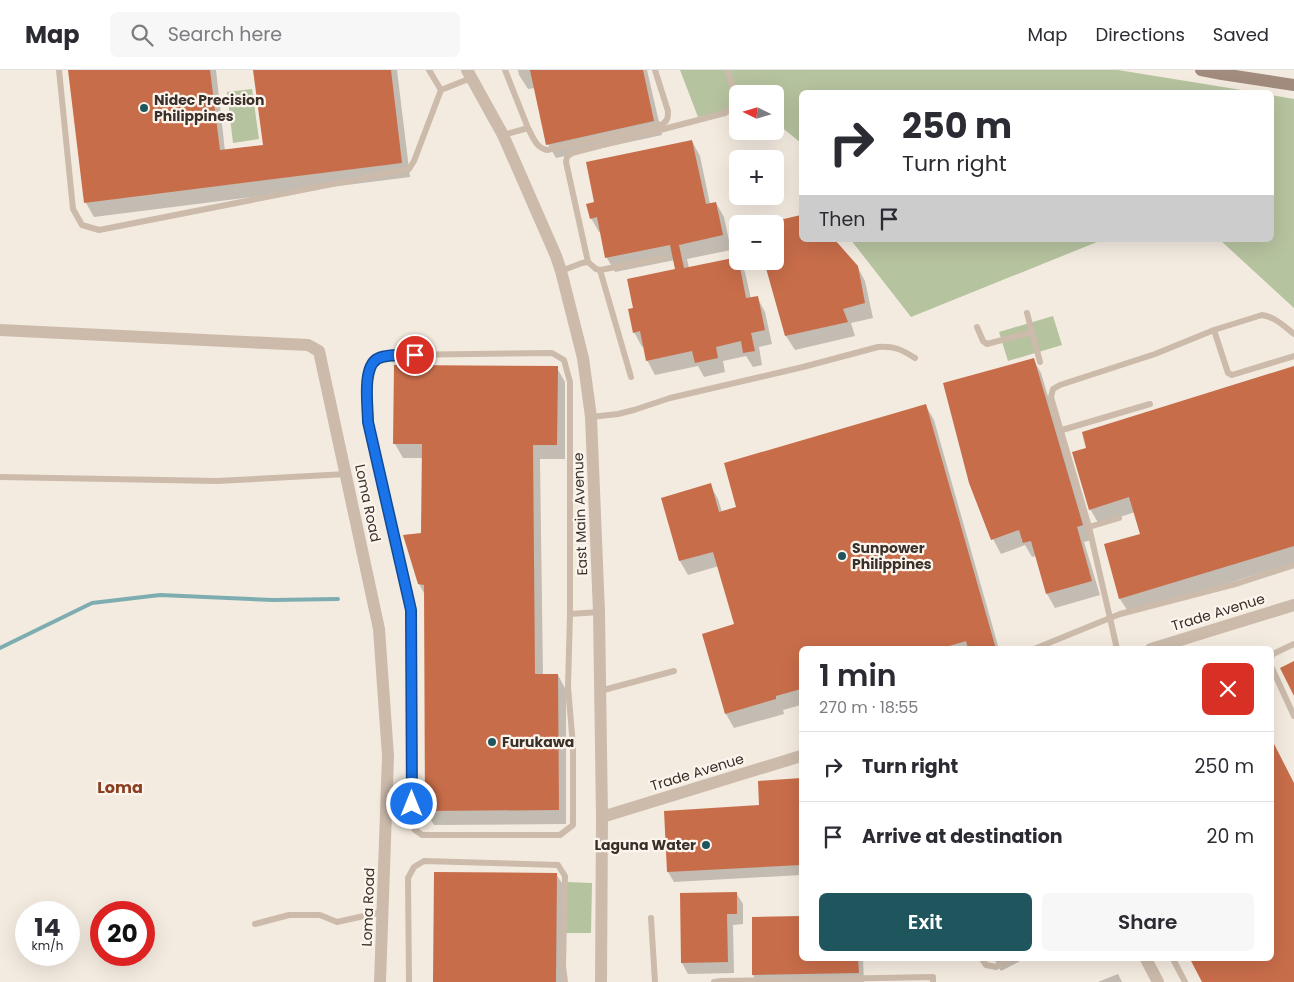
<!DOCTYPE html>
<meta charset="utf-8">
<style>
body{margin:0;font-family:Poppins,sans-serif;background:#f7f7f7;color:#2b2b33;height:100vh;display:flex;flex-direction:column;font-size:19px;white-space:nowrap}
*{box-sizing:border-box;margin:0}
p{font-size:16px;color:#7c7c81}
.icon{flex:none;width:28px;height:28px;fill:none;stroke:currentColor;stroke-width:2;stroke-linecap:round;stroke-linejoin:round}
.map{position:relative;flex:1;overflow:hidden}
.drawer{position:absolute;left:799px;top:576px;width:475px;height:315px;display:flex;flex-direction:column;background:#fff;border-radius:8px;box-shadow:0 5px 20px #0002}
.drawer>*{flex:none}
.banner{position:absolute;left:799px;top:20px;width:475px;height:152px;border-radius:8px;box-shadow:0 5px 20px #0002;background:#fff;color:#2b2b33;overflow:hidden}
.needle{width:32px;rotate:275deg}
.controls{position:absolute;left:729px;top:15px;display:grid;gap:10px}
.controls a{display:grid;place-items:center;width:55px;height:55px;border-radius:8px;background:#fff;box-shadow:0 5px 20px #0002;font-size:25px}
.speed{position:absolute;left:15px;top:831px;display:flex;gap:10px;font-size:25px;font-weight:700;text-align:center}
.speed>*{display:grid;place-content:center;width:65px;height:65px;border-radius:50%;background:#fff;box-shadow:0 5px 20px #0002;line-height:1}
.speed small{font-size:12px;font-weight:400}
.speed .limit{border:8px solid #d22;background:#fff;color:#111}
.pin{position:absolute;display:grid;place-items:center;width:42px;height:42px;color:#fff;margin:-21px;border:2px solid #fff;border-radius:50%;box-shadow:0 1px 5px #0007}
.me{position:absolute;width:55px;margin:-28px;rotate:0deg;stroke-linejoin:round;filter:drop-shadow(0 0 4px #0008)}
.turn{display:flex;align-items:center;gap:18px;height:105px;padding:0 20px;font-size:22px}
.turn .icon{width:65px;height:65px;stroke-width:2.5}
.turn b{display:block;font-size:35px;line-height:42px}
.then{display:flex;align-items:center;height:48px;padding:0 20px;background:#0003;gap:10px;font-size:19px}
.round{display:grid;place-items:center;flex:none;width:52px;height:52px;border-radius:8px;background:#f7f7f7}
.overview{display:flex;align-items:center;justify-content:space-between;height:85px;padding:0 20px}
h1{font-size:30px;font-weight:600;line-height:38px}
.button{display:flex;gap:10px;margin-top:auto;padding:10px 20px}
.button a{flex:1;height:58px;border-radius:8px;background:#1f565d;color:#fff;font-size:20px;font-weight:600;line-height:58px;text-align:center}
.button a+a{background:#f7f7f7;color:#2b2b33}
ul{padding:0;list-style:none}
li{display:flex;align-items:center;gap:15px;height:70px;padding:0 20px;border-top:1px solid #e1e1e2}
li div{flex:1}
li b{display:block;font-size:19px}
li em{font-style:normal}
header{display:flex;align-items:center;gap:30px;box-sizing:border-box;height:70px;padding:0 25px;background:#fff;border-bottom:1px solid #e1e1e2}
header strong{font-size:24px}
nav{display:flex;gap:28px;margin-inline-start:auto;font-size:18px}
.search{width:350px;height:45px;background:#f7f7f7;display:flex;align-items:center;gap:12px;box-sizing:border-box;padding:0 18px;border-radius:8px;color:#7c7c81;font-size:19px}
.map>svg:first-child{display:block}
.green{fill:#b6c39f}
.shadow{fill:#0003}
.lines{fill:none;stroke-linecap:round;stroke-linejoin:round}
.stream{stroke:#7eadb1;stroke-width:4}
.building{fill:#c86d4a}
.lane{stroke:#ccbbab;stroke-width:6}
.street{stroke:#ccbbab;stroke-width:12}
.secondary{stroke:#a08b7c;stroke-width:12}
.route-casing{stroke:#114b97;stroke-width:12}
.route{stroke:#1a73e8;stroke-width:9}
.poi-dot{fill:#1f565d;stroke:#fbf5ed;stroke-width:2}
.labels{text-anchor:middle;dominant-baseline:central;stroke-width:4.5;stroke-linejoin:round;paint-order:stroke}
.poi-label{font-size:14px;font-weight:bold;fill:#3a302a;stroke:#fbf5ed;text-anchor:start}
.street-label{font-size:14px;fill:#3a302a;stroke:#fbf5ed}
.quarter-label{font-size:16px;font-weight:bold;fill:#8b3f22;stroke:#fbf5ed}
</style>
<header>
<strong>Map</strong>
<div class="search"><svg class="icon" aria-label="search" viewBox="0 0 24 24"><circle cx="10" cy="10" r="6"/><path d="M15 15l6 6"/></svg>Search here</div>
<nav><a>Map</a><a>Directions</a><a>Saved</a></nav>
</header>
<div class="map">
<svg width="1294" height="912" viewBox="0 0 1294 912">
<rect width="100%" height="100%" fill="#f4ebe0"/>
<g class="green">
<polygon points="680,0 1118,0 1254,22 801,22 801,73 775,52 775,24 738,24 737,39 698,47"/>
<polygon points="252,19 259,69 233,73 227,22"/>
<polygon points="1271,25 1294,29 1294,238 1220,170 1271,170"/>
<polygon points="851,170 1102,170 911,247"/>
<polygon points="1053,246 1062,275 1008,291 999,262"/>
<polygon points="567,812 592,813 591,863 566,863"/>
</g>
<g class="shadow">
<polygon points="69,0 216,0 225,81 264,76 255,0 397,0 410,107 94,147 86,133"/>
<polygon points="518,0 647,0 662,65 556,88 548,74 535,18 528,19 519,5"/>
<polygon points="692,71 700,86 710,134 716,133 724,147 731,180 687,189 689,198 739,191 745,202 751,229 757,227 765,242 772,274 759,277 762,295 753,297 746,286 723,291 725,302 704,307 698,296 655,305 647,290 644,276 642,277 634,262 635,239 677,200 675,190 615,202 607,188 601,162 599,162 591,148 595,133"/>
<polygon points="801,147 801,170 834,170 857,196 865,211 873,248 851,253 855,266 795,280 786,266 765,191 775,191 775,154 771,154"/>
<polygon points="1033,289 1041,303 1091,470 1084,472 1100,525 1055,538 1047,524 1036,486 1032,487 1025,475 1001,484 993,469"/>
<polygon points="557,298 565,312 565,389 540,389 543,605 558,605 566,620 566,754 434,755 426,741 425,525 419,514 423,465 423,388 403,388 395,374"/>
<polygon points="1294,298 1294,493 1129,543 1120,529 1106,475 1142,465 1135,442 1099,454 1090,439"/>
<polygon points="926,336 934,350 999,579 801,579 801,635 783,640 784,644 734,658 726,644 735,555 719,496 688,505 680,491 662,428 710,415 718,429 722,442 738,437"/>
<polygon points="801,710 801,805 674,812 668,802 760,736 759,712"/>
<polygon points="1294,714 1294,912 1204,912 1191,889 1271,889"/>
<polygon points="556,804 565,818 564,912 434,912"/>
<polygon points="736,823 743,834 743,854 733,855 734,903 688,904 682,893"/>
<polygon points="801,847 801,889 863,889 864,912 757,912 753,905 754,848"/>
<polygon points="994,889 1024,889 1001,901"/>
<polygon points="1118,904 1122,912 1098,912"/>
</g>
<g class="lines">
<polyline class="stream" points="0,578 92,533 160,525 273,530 338,529"/>
</g>
<g class="building">
<polygon points="68,0 210,0 220,80 263,75 253,0 391,0 402,93 84,133"/>
<polygon points="530,0 643,0 654,51 546,75"/>
<polygon points="692,70 706,134 716,132 723,165 679,175 684,198 738,187 746,228 758,226 765,260 751,263 755,281 743,283 741,271 716,277 718,288 695,293 692,281 646,291 640,261 633,263 628,239 633,238 627,209 675,199 670,175 605,188 597,147 590,149 586,134 594,132 586,92"/>
<polygon points="801,145 801,170 835,170 858,196 865,233 843,239 848,252 785,266 764,191 775,191 775,151"/>
<polygon points="1034,288 1083,455 1077,457 1092,511 1046,524 1031,471 1023,473 1019,460 991,470 969,413 943,313"/>
<polygon points="394,295 558,296 557,375 533,375 535,604 558,604 559,740 425,741 424,515 418,514 403,465 421,463 422,374 393,374"/>
<polygon points="1294,296 1294,476 1119,529 1104,474 1140,464 1129,427 1089,440 1072,382 1086,378 1082,362"/>
<polygon points="926,334 996,579 968,579 966,571 939,579 801,579 801,619 776,626 776,629 725,644 702,564 734,554 713,482 679,491 661,428 711,413 719,442 736,437 724,393"/>
<polygon points="1294,591 1294,626 1280,598"/>
<polygon points="1271,668 1294,713 1294,912 1202,912 1190,889 1271,889"/>
<polygon points="801,708 801,795 667,802 664,741 759,735 758,711"/>
<polygon points="434,802 557,803 556,912 433,912"/>
<polygon points="737,822 737,844 727,844 728,892 681,893 680,823"/>
<polygon points="801,846 801,889 858,889 859,903 752,905 752,847"/>
</g>
<g class="lines">
<g class="lane">
<polyline points="59,0 73,139 82,155 99,160 409,99 414,91 441,20 471,8"/>
<polyline points="429,0 441,20"/>
<path d="M528,58c5,9 8,20 19,22l116,-26c5,-4 5,-7 5,-13l-13,-41"/>
<polyline points="503,65 528,58 505,0"/>
<polyline points="588,192 566,92 567,87 572,83 725,43 733,37 735,27 728,0"/>
<polyline points="600,200 631,307"/>
<polyline points="561,201 582,193 588,192 596,199 600,200 664,188"/>
<polyline points="1027,243 1040,292"/>
<polyline points="977,257 983,271 987,274 1032,262"/>
<polyline points="1214,260 1228,303 1232,305 1294,286"/>
<path d="M1294,264c-10,-8 -19,-17 -32,-19l-48,15 -59,24 -95,31 -7,4 -2,8 38,130 21,91 10,-4 119,-31 55,-18"/>
<path d="M552,283l12,7 6,22v232l-2,73 5,59v79l-13,10h-138l-7,-5 -3,-7 -1,-213 -43,-188v-50c5,-15 13,-14 27,-17z"/>
<path d="M591,347l27,-3 16,-4 36,-12 133,-31 75,-20c16,-1 23,2 37,11"/>
<polyline points="1062,360 1150,334"/>
<polyline points="0,407 217,411 347,404"/>
<polyline points="1089,457 1119,448"/>
<polyline points="570,544 599,542"/>
<polyline points="1034,579 1110,548 1117,579"/>
<polyline points="1271,588 1273,584 1294,574"/>
<polyline points="1271,596 1294,646"/>
<polyline points="600,621 674,601"/>
<polyline points="651,848 655,912"/>
<polyline points="255,854 289,845 320,845 337,852 382,842"/>
<polyline points="982,889 986,895 996,897 1012,889"/>
<polyline points="1173,889 1185,912"/>
<polyline points="409,912 408,808 414,797 424,791 558,795 565,806 563,896 565,912"/>
<polyline points="714,912 721,911 933,907 933,912"/>
</g>
<g class="street">
<polyline points="467,0 503,65 556,186 561,201 583,288 591,347 599,542 602,747 601,912"/>
<polyline points="0,260 308,275 319,281 379,559 388,686 380,912"/>
<polyline points="1151,579 1294,535"/>
<polyline points="602,747 801,686"/>
<polyline points="1146,889 1158,912"/>
</g>
<polyline class="secondary" points="1201,0 1222,4 1294,15"/>
</g>
<g class="lines">
<g class="route-casing">
<path id="route" d="M412,734l-1,-194 -43,-188c0,-15 -6,-54 9,-63 9,-5 27,-4 38,-4"/>
</g>
<use href="#route" class="route"/>
</g>
<g class="poi-dot">
<circle cx="144" cy="38" r="5"/>
<circle cx="842" cy="486" r="5"/>
<circle cx="492" cy="672" r="5"/>
<circle cx="706" cy="775" r="5"/>
</g>
<g class="labels">
<g class="poi-label">
<text x="154" y="30">Nidec Precision<tspan x="154" dy="16">Philippines</tspan></text>
<text x="852" y="478">Sunpower<tspan x="852" dy="16">Philippines</tspan></text>
<text x="502" y="672">Furukawa</text>
<text x="696" y="775" text-anchor="end">Laguna Water</text>
</g>
<g class="street-label">
<text transform="translate(368 433) rotate(78)">Loma Road</text>
<text transform="translate(580 444) rotate(-92)">East Main Avenue</text>
<text transform="translate(1218 542) rotate(-17)">Trade Avenue</text>
<text transform="translate(697 702) rotate(-17)">Trade Avenue</text>
<text transform="translate(368 837) rotate(-88)">Loma Road</text>
</g>
<g class="quarter-label">
<text x="120" y="717">Loma</text>
</g>
</g>
</svg>
<div class="controls">
<a><svg class="needle" viewBox="-14 -14 28 28"><path d="M0-13l5 13h-10z" fill="#e53935"/><path d="M0 13l5-13h-10z" fill="#7c7c81"/></svg></a>
<a>+</a>
<a>−</a>
</div>
<div class="speed"><div>14<small>km/h</small></div><div class="limit">20</div></div>
<div class="pin" style="left:415px;top:285px;background:#d93025"><svg class="icon" aria-label="arrive" viewBox="0 0 24 24"><path d="M6 21V4h12l-3 4 3 4H6"/></svg></div>
<svg class="me" style="left:412px;top:734px" viewBox="-20 -20 40 40"><circle r="17" fill="#1a73e8" stroke="#fff" stroke-width="3"/><path d="M0-11L8 9 0 5-8 9z" fill="#fff"/></svg>
<div class="banner">
<div class="turn"><svg class="icon" aria-label="right" viewBox="0 0 24 24"><path d="M7 20v-9h11M14 6l5 5-5 5"/></svg><div><b>250 m</b>Turn right</div></div>
<div class="then">Then<svg class="icon" aria-label="arrive" viewBox="0 0 24 24"><path d="M6 21V4h12l-3 4 3 4H6"/></svg></div>
</div>
<section class="drawer">
<div class="overview"><div><h1>1 min</h1><p>270 m · 18:55</p></div><a class="round" style="background:#d93025;color:#fff"><svg class="icon" aria-label="close" viewBox="0 0 24 24"><path d="M6 6l12 12M18 6L6 18"/></svg></a></div>
<ul>
<li><svg class="icon" aria-label="right" viewBox="0 0 24 24"><path d="M7 20v-9h11M14 6l5 5-5 5"/></svg><div><b>Turn right</b></div><em>250 m</em></li>
<li><svg class="icon" aria-label="arrive" viewBox="0 0 24 24"><path d="M6 21V4h12l-3 4 3 4H6"/></svg><div><b>Arrive at destination</b></div><em>20 m</em></li>
</ul>
<div class="button"><a>Exit</a><a>Share</a></div>
</section>
</div>
